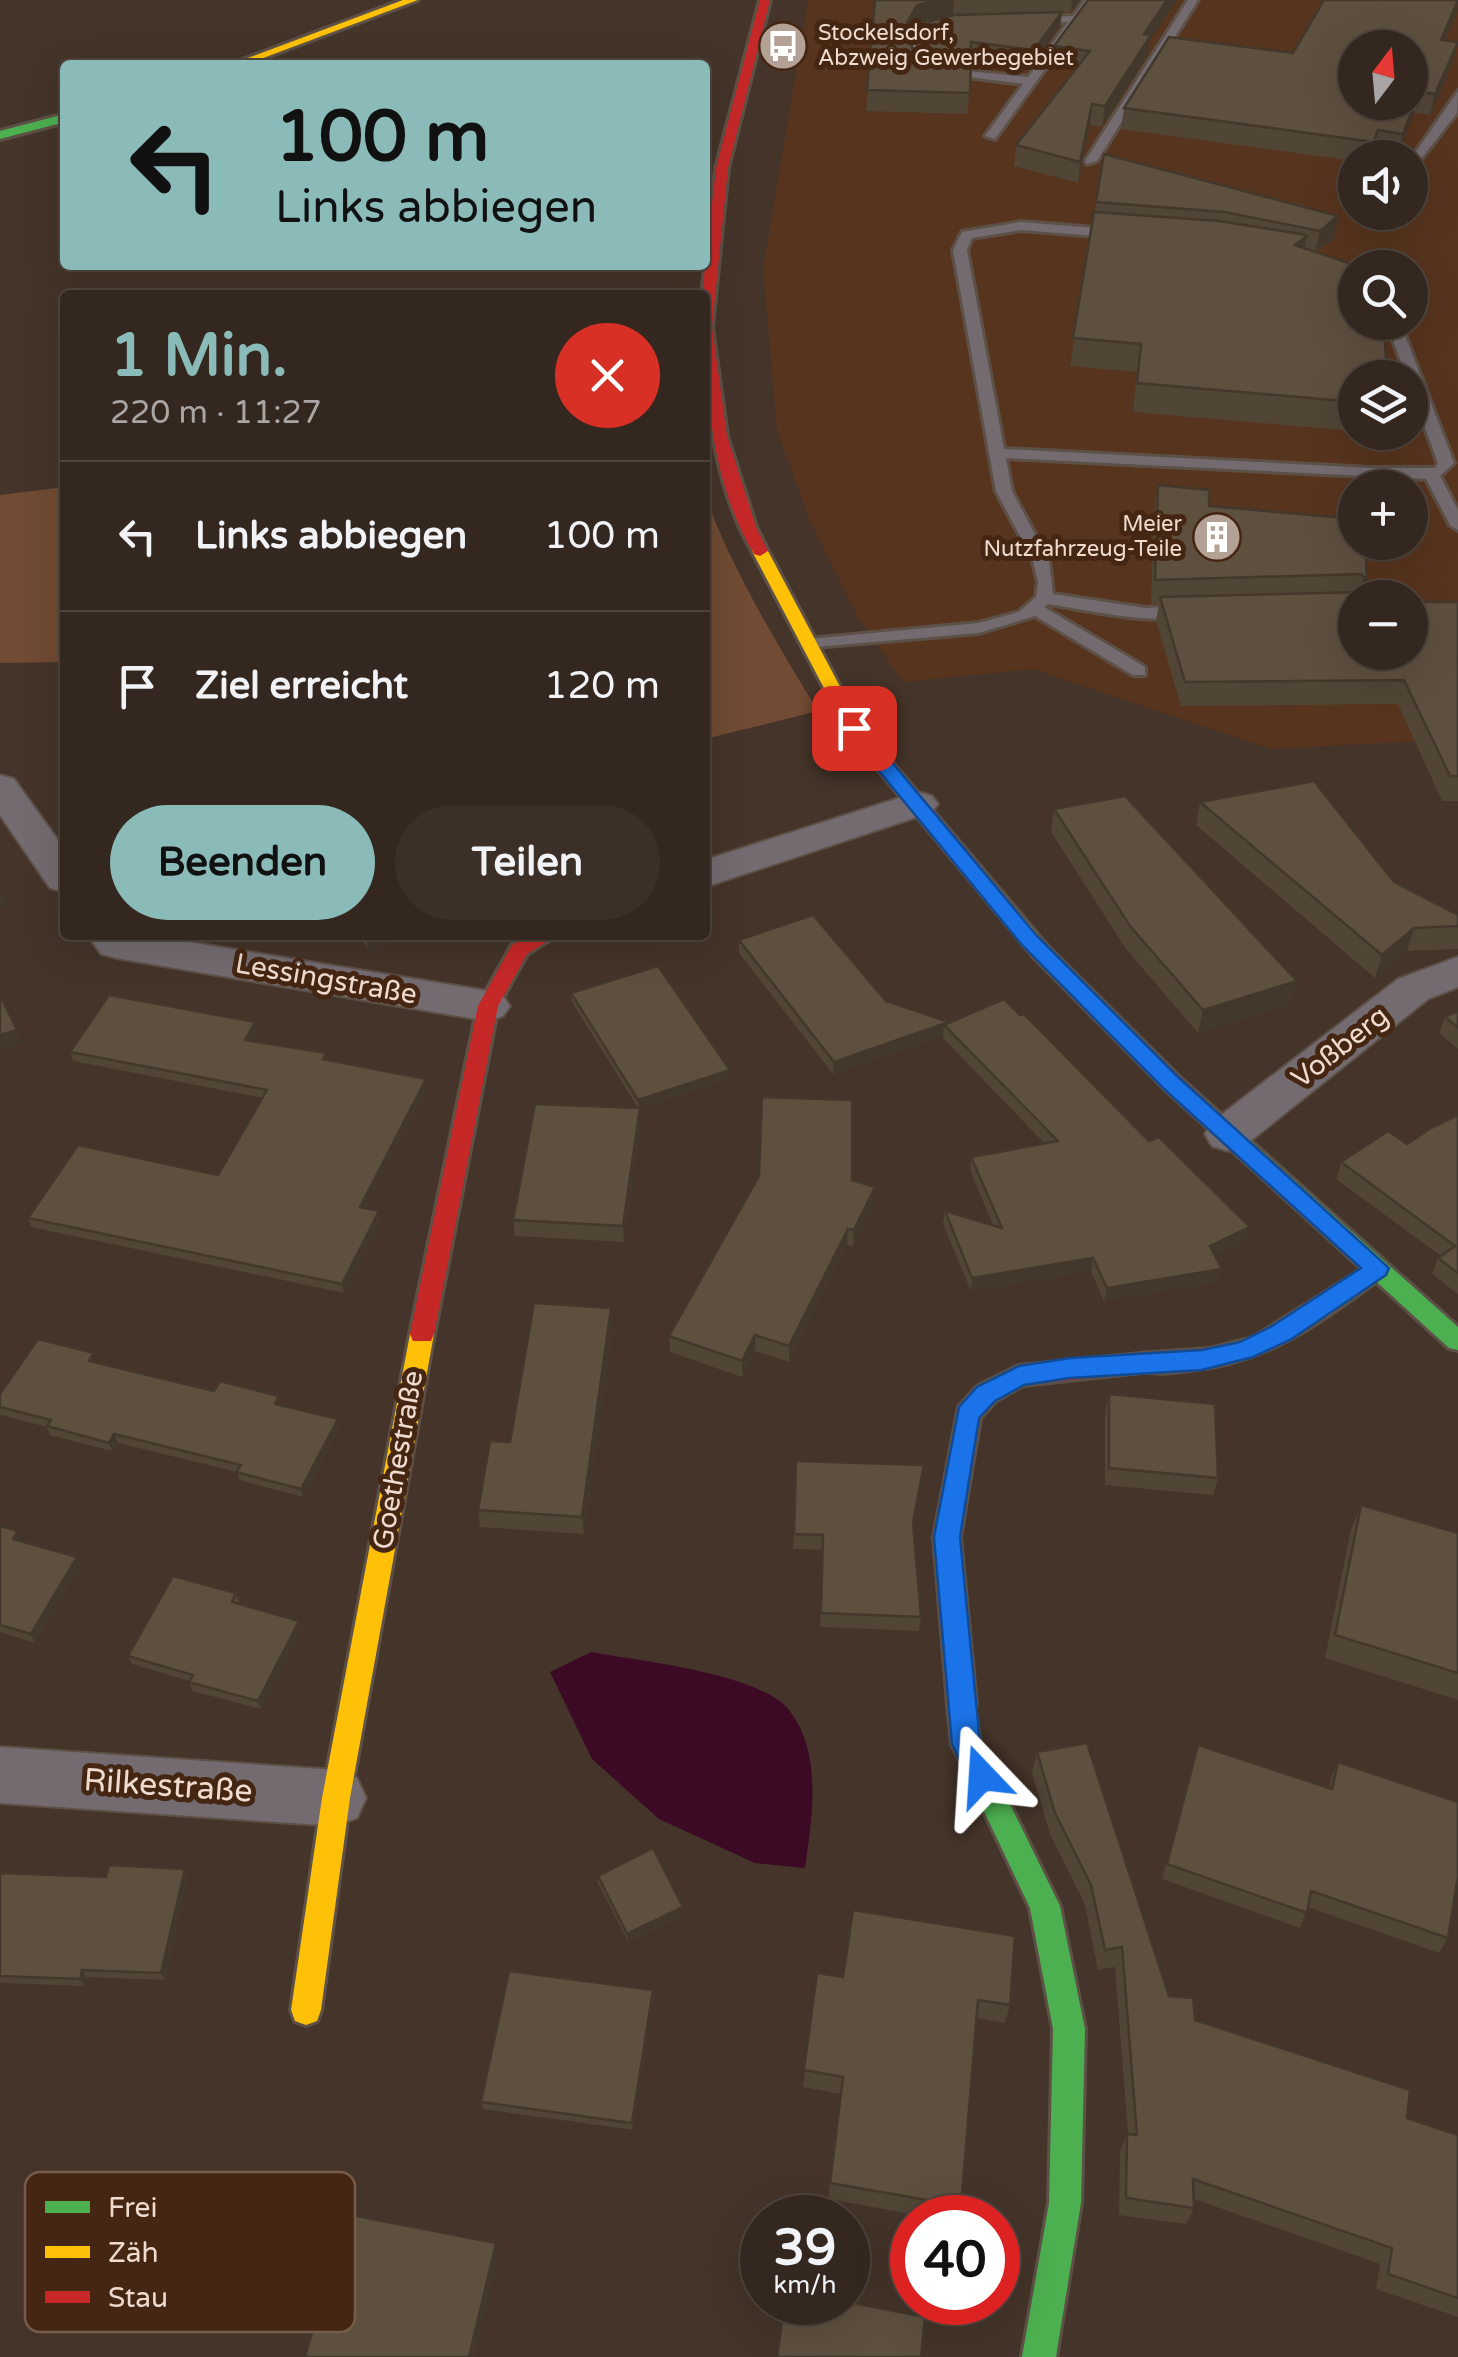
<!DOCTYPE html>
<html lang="de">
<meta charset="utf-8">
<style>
body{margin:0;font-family:"Varela Round",sans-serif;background:#3b2f28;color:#f1f3f6;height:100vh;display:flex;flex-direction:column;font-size:38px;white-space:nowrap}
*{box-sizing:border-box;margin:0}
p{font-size:32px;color:#a9a5a4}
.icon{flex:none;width:55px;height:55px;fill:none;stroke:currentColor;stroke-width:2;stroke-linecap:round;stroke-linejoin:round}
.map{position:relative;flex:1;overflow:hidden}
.drawer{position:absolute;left:60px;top:290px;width:650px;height:650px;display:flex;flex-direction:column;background:#33271f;border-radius:10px;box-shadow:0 10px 40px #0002,0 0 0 2px #4e443d}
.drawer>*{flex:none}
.guide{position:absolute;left:60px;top:60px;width:650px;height:210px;border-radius:10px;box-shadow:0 10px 40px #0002,0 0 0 2px #4e443d;background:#8bbbb9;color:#111;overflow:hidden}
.needle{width:65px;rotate:16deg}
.tools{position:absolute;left:1338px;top:30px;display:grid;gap:20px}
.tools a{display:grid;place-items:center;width:90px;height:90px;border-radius:50%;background:#33271f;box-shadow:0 10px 40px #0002,0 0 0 2px #4e443d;font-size:50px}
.speed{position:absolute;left:740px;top:2195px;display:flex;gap:20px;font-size:50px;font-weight:700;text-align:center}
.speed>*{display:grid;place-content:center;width:130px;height:130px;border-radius:50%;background:#33271f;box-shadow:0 10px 40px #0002,0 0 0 2px #4e443d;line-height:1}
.speed small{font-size:25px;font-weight:400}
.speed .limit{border:15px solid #d22;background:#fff;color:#111}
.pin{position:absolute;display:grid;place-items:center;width:85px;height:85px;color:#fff;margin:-42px;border-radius:20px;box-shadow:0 5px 15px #0006}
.me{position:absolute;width:110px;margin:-55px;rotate:340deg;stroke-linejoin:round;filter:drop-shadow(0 0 8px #0008)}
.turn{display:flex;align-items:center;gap:35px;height:210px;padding:0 50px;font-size:45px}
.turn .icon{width:130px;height:130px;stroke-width:2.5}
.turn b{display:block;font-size:70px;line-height:85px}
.round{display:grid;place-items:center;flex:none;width:105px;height:105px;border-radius:52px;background:#3b2f28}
.headline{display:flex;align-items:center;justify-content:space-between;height:170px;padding:0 50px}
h1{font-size:60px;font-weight:700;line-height:75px;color:#8bbbb9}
.primary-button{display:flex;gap:20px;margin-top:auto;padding:20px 50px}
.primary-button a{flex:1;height:115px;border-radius:60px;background:#8bbbb9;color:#111;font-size:40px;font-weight:700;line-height:115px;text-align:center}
.primary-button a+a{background:#3b2f28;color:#f1f3f6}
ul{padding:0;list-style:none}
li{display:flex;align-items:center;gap:30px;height:150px;padding:0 50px;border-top:2px solid #4e443d}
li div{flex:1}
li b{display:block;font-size:38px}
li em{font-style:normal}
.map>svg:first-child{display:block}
.built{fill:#57341e;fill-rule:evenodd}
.green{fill:#714b33}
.water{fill:#3c0a24}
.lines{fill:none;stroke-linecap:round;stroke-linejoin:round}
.lane-casing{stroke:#5d5046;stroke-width:6}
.street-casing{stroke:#5d5046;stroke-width:4}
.fast-casing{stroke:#5d5046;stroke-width:6}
.slow-casing{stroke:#5d5046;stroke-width:6}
.jam-casing{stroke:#5d5046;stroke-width:6}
.lane{fill:#736b70;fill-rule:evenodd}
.street{fill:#736b70;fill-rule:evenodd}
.fast{fill:#4caf50;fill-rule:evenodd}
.slow{fill:#ffc107;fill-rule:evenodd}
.jam{fill:#c62828;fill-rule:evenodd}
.wall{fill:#514536;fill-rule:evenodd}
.shaded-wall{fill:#42382c}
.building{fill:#5e503f;stroke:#42382c;stroke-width:2.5;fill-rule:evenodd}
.route{fill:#1a73e8;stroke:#114b97;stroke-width:2.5}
.labels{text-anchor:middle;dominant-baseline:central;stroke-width:10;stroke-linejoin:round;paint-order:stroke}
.far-poi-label{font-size:22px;fill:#efdbcf;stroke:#452613;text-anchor:start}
.street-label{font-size:28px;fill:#efdbcf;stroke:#452613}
.near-street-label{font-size:32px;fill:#efdbcf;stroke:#452613}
.key{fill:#452613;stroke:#785c4b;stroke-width:2.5}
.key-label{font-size:28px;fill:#efdbcf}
</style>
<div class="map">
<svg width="1458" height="2357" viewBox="0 0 1458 2357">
<rect width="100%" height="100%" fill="#443429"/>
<path class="built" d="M808,0h650v739l-187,10 -238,-80 -130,13 -46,-66 -46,-93 -34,-92 -14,-163zM1355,48h55v54h-55zM1355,158h55v54h-55zM1355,268h55v54h-55zM1355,378h55v54h-55zM1355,488h55v54h-55zM1355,598h55v54h-55z"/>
<g class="green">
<polygon points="65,487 65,662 0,663 0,495"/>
<path d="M705,496c28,75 71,146 113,215l-113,28z"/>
</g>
<path class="water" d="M591,1652c48,9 168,21 198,58 34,43 23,109 16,158l-50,-5 -96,-44 -67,-60 -42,-87z"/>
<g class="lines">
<g class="lane-casing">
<g id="lane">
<polygon points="1085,0 1095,0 995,139 985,136 1023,84 914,70 910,43 919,27 958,19 962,24 927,31 922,43 925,67 1028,77 1068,22 1030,23 1026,18 1073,16"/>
<polygon points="1188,0 1198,0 1097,161 1087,164 1085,161"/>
<polygon points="1458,91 1457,113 1410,173 1410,160"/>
<path d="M1021,222l99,8 6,4 -6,4 -99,-8 -49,8 -5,12 37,199 367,19h64l3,-5 -28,-76v-9h-3l-21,-56h14l54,141 -14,13 18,34v20l-8,-5 -24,-46 -420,-21 6,33 37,70 4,33 92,14 39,-2 8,5c-26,19 -111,-3 -144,-7l-4,3 101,60v8h-12l-98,-59 -56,17 -176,15v-8l6,-1 170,-16 40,-11 17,-15 2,-15 -5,-21 -37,-70 -43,-241 9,-18z"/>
</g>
</g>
<g class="street-casing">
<g id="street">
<polygon points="0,775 14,779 65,850 65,892 50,888 0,815"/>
<polygon points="918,792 932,796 938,804 932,812 705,887 705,860"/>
<polygon points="88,935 146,935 488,991 503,996 510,1006 503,1016 488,1021 116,958 101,954"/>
<polygon points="1458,957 1458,987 1428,999 1244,1146 1228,1151 1212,1146 1205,1134 1212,1122 1398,979"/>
<polygon points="0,1747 336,1770 357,1778 366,1798 357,1818 336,1826 0,1803"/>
</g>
</g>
<g class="fast-casing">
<g id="fast">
<polygon points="65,114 65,122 0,139 0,131"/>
<polygon points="1041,945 1048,947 1179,1077 1458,1327 1458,1350 1449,1348 1163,1087 1034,957 1031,952"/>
<polygon points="962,1692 972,1696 980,1743 1060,1906 1085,2029 1081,2203 1056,2357 1022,2357 1049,2203 1053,2029 1030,1908 952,1744 948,1705 952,1696"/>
</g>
</g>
<g class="slow-casing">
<g id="slow">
<polygon points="403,0 418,0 245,65 229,65"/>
<polygon points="760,546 768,551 861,726 1048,947 1051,952 1048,957 1034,957 847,732 752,551"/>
<path d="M1377,1260l8,3 4,6 -4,6c-61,44 -117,89 -196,95 -15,2 -32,5 -47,0l-3,-7 3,-7 9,-3 59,-4 43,-11z"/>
<polygon points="422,1325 431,1327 434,1334 350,1798 321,2010 317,2021 306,2025 295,2021 291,2010 322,1798 410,1334 413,1327"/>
</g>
</g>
<g class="jam-casing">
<g id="jam">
<path d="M760,0h10l-42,168 -16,159 15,109 29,91 12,24 -8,5 -6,-2c-46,-77 -49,-172 -49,-259h-3l14,-127z"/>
<polygon points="531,935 557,935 527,954 498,1006 434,1334 431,1341 413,1341 410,1334 478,1006 512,945"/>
<polygon points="1151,1353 1160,1356 1163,1363 1160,1370 1023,1385 995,1401 980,1418 960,1537 976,1705 972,1714 962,1718 952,1714 948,1705 934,1537 959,1407 977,1387 1019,1366"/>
</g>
</g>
<use href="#lane" class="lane"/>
<use href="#street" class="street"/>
<use href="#fast" class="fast"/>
<use href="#slow" class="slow"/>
<use href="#jam" class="jam"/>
</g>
<g class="wall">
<path d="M875,0h205l-9,12 -9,1 -2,13 -27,38 -63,-8 -2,58 -102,-3zM930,21l-3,9v24l-14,-2 -3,-15 6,-12z"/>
<polygon points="1457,13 1445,40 1453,62 1430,115 1414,113 1398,155 1373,152 1371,158 1355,158 1355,161 1121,129 1124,108 1293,53"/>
<polygon points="1150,40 1148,55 1102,127 1090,125 1078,183 1014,166 1016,145 1075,69 1052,66 1054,46"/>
<polygon points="1104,154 1338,216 1334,238 1316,252 1355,378 1355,425 1354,431 1133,412 1137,372 1070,366"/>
<polygon points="1158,485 1209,506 1365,542 1368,598 1355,652 1458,602 1458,801 1442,801 1398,704 1181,706 1156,621 1159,604 1151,604 1154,509"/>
<polygon points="1200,802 1394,882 1458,915 1458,949 1407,951 1375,978 1196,825"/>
<polygon points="1054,809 1297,981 1291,1004 1198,1033 1126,949 1051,832"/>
<polygon points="359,935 415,935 368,950"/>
<polygon points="739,940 886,1001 949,1022 1149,1141 1250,1227 1246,1240 1215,1255 1218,1282 1104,1301 1091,1271 971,1291 943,1224 945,1211 993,1225 970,1170 971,1157 1045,1144 943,1038 943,1036 833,1074 739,953"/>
<polygon points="571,993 730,1079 640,1108 641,1124 624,1242 515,1236 513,1220 638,1108 572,1002"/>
<polygon points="1458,1011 1458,1049 1439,1033 1445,1017"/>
<polygon points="257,1031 251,1041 427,1088 365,1208 381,1220 344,1293 31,1227 28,1218 218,1175 263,1098 73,1061 70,1052"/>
<polygon points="1458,1115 1458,1294 1432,1274 1438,1258 1441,1256 1336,1179 1341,1162 1407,1144"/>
<polygon points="852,1180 874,1203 853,1246 847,1245 789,1362 755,1351 742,1377 670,1352 669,1336"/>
<polygon points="613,1325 584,1534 480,1527 478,1510 510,1442"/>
<polygon points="97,1363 338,1419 340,1428 303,1497 239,1480 237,1472 118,1443 112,1451 50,1435 47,1427 0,1415 0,1394"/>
<polygon points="1109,1394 1218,1478 1213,1495 1105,1485 1105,1411"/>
<polygon points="796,1461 924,1465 913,1526 921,1617 919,1631 820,1627 822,1550 793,1549"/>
<polygon points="1361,1505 1458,1533 1458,1700 1325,1658 1351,1529"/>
<polygon points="0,1526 22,1539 20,1542 77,1557 80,1566 35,1643 0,1632"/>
<polygon points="236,1593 239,1601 238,1604 299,1621 301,1629 261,1709 192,1691 189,1681 132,1664 128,1656"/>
<polygon points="1198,1745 1329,1788 1331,1777 1338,1762 1448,1938 1439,1953 1308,1907 1300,1928 1162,1879"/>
<polygon points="1037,1752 1169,1996 1195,2020 1407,2118 1458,2135 1458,2317 1376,2289 1380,2264 1194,2199 1194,2208 1186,2224 1119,2215 1120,2151 1127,2134 1128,2134 1115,1967 1098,1970 1085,1905 1050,1834 1032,1773"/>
<polygon points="185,1869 188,1876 165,1980 86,1977 84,1986 1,1983 0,1981 0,1873 106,1877"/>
<polygon points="598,1876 684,1914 628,1942 598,1883"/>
<polygon points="817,1973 1010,2005 1005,2023 976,2018 961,2206 958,2218 934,2218 828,2199 841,2094 803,2087"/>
<polygon points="654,1997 633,2130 483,2109 481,2102"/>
</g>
<g class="shaded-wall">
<polygon points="937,0 954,0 953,15 916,25 906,44 907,23 917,5"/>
<polygon points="1072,0 1080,0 1071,12"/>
<polygon points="1167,0 1177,0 1150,40 1148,55 1102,127 1105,106 1144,34"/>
<polygon points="1458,2 1457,13 1437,60 1441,40"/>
<polygon points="1062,12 1060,26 1033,64 1034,50"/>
<polygon points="1458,42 1453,62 1430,115 1435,94"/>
<polygon points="1419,92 1414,113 1398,155 1403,134"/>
<polygon points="1092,104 1090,125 1078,183 1080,162"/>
<polygon points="1338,216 1334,238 1315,252 1320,231"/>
<polygon points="1307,236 1301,264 1295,245"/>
<polygon points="3,894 8,907 0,909 0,895"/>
<polygon points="1414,928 1407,951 1375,978 1382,955"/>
<polygon points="366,935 415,935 368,950"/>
<polygon points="1297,981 1291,1004 1198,1033 1203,1010"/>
<polygon points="255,1022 257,1031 247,1049 245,1040"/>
<polygon points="949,1022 944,1025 943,1036 833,1074 834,1062"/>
<polygon points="17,1030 22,1043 0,1050 0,1035"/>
<polygon points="730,1070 730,1079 640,1108 641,1124 624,1242 623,1226 639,1109 638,1100"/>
<polygon points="426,1079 427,1088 361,1216 360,1207"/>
<polygon points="875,1187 874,1203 853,1246 854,1230"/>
<polygon points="379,1211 381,1220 344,1293 342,1284"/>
<polygon points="1250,1227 1246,1240 1207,1259 1210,1246"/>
<polygon points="848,1229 847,1245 789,1362 789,1346"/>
<polygon points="1093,1258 1091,1271 971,1291 972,1278"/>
<polygon points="1222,1269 1218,1282 1104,1301 1107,1288"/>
<polygon points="611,1308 613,1325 584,1534 582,1517"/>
<polygon points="755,1335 755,1351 742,1377 742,1361"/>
<polygon points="338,1419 340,1428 303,1497 301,1489"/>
<polygon points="114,1434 118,1443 112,1451 109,1443"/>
<polygon points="18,1531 22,1539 16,1548 13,1539"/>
<polygon points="77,1557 80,1566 35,1643 31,1634"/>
<polygon points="299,1621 301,1629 261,1709 258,1701"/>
<polygon points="185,1869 188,1876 165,1980 161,1973"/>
<polygon points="683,1907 684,1914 628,1942 627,1934"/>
<polygon points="82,1970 86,1977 84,1986 80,1979"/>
<polygon points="653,1990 654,1997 633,2130 632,2123"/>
<polygon points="496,2243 499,2255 475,2357 469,2357"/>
</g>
<g class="building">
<polygon points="875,0 937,0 917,5 907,23 913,52 971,60 970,93 867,90"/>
<polygon points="1088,0 1167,0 1144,34 1151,35 1105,106 1092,104 1080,162 1016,145 1090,51 1054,46"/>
<path d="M1324,0h134l-17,40 17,2 -23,52 -16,-2 -16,42 -25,-4 -4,12 -250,-34 45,-71 124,16zM1355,48h55v54h-55z"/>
<polygon points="1062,12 1034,50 971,42 970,54 929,50 927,30 931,21 954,15"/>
<polygon points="1104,154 1338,216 1320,231 1225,212 1096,202"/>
<polygon points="1094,212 1219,221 1301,234 1307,236 1295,245 1363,268 1355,268 1355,322 1384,322 1387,378 1355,378 1355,402 1137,383 1141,344 1073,338"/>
<polygon points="1158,485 1209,490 1209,506 1355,519 1355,542 1365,542 1368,598 1355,598 1355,652 1410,652 1410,602 1458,602 1458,776 1450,776 1404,680 1185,682 1160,597 1361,592 1365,578 1361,574 1155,580"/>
<polygon points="1314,781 1394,882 1458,915 1458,926 1414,928 1382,955 1200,802"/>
<polygon points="1125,796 1297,981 1203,1010 1130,926 1054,809"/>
<polygon points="813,915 886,1001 949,1022 834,1062 739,940"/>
<polygon points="658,966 730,1070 638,1100 571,993"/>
<polygon points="0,995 17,1030 0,1035"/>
<polygon points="109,995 255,1022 245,1040 326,1053 323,1059 426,1079 360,1207 379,1211 342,1284 28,1218 78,1145 218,1175 267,1090 70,1052"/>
<polygon points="1004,999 1020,1015 1024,1014 1149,1141 1159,1137 1250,1227 1210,1246 1222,1269 1107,1288 1093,1258 972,1278 945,1211 1002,1228 971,1157 1058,1141 944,1025"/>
<polygon points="1458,1011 1458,1028 1445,1017"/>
<polygon points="762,1097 852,1100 852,1180 875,1187 854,1230 848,1229 789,1346 755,1335 742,1361 669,1336 759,1176"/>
<polygon points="535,1104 640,1108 623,1226 513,1220"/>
<polygon points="1458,1115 1458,1273 1438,1258 1455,1246 1341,1162 1388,1131 1407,1144 1431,1128"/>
<polygon points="534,1303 611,1308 582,1517 478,1510 490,1441 510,1442"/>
<polygon points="38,1339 94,1353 89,1361 214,1391 220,1381 279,1396 275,1404 338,1419 301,1489 236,1472 241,1465 114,1434 109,1443 47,1426 51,1420 0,1407 0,1394"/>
<polygon points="1109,1394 1215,1404 1218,1478 1109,1468"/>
<polygon points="796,1461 924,1465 913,1522 921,1617 821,1613 823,1535 794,1534"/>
<polygon points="1361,1505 1458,1533 1458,1673 1335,1635"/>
<polygon points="0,1526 18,1531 13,1539 77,1557 31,1634 0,1625"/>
<polygon points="173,1576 236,1593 232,1602 299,1621 258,1701 189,1682 193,1675 128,1656"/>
<polygon points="1087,1743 1169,1996 1193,1998 1195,2020 1410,2090 1407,2118 1458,2135 1458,2298 1388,2274 1392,2248 1193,2179 1194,2208 1126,2198 1127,2134 1137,2135 1122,1947 1105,1950 1091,1885 1055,1813 1037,1752"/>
<polygon points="1198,1745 1332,1789 1338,1762 1458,1802 1458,1876 1448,1938 1311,1891 1307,1913 1167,1864"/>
<polygon points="653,1848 683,1907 627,1934 598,1876"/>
<polygon points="109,1865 185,1869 161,1973 82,1970 80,1979 0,1976 0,1873 106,1877"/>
<polygon points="853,1910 1015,1936 1010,2005 978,2000 961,2206 830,2183 843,2077 804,2070 817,1973 843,1977"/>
<polygon points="509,1971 653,1990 632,2123 481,2102"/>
<polygon points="346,2214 496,2243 469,2357 305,2357"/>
<polygon points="785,2302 848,2302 925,2317 921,2357 777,2357"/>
</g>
<polygon class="route" points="854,723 860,724 1037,936 1178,1077 1389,1268 1386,1275 1290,1340 1253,1357 1202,1370 1070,1378 1024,1385 995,1401 979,1418 960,1537 980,1743 996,1776 992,1786 982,1790 972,1786 952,1744 934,1537 959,1407 977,1387 1019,1366 1070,1358 1202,1350 1240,1342 1272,1326 1361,1268 1163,1088 1022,945 847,732 847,724"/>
<defs>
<g id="bus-disc" transform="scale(2.5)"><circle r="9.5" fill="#b3a195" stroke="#452613"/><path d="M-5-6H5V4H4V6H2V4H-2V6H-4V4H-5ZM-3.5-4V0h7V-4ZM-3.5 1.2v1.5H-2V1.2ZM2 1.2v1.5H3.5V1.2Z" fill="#fff"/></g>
<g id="building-disc" transform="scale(2.5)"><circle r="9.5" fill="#b3a195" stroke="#452613"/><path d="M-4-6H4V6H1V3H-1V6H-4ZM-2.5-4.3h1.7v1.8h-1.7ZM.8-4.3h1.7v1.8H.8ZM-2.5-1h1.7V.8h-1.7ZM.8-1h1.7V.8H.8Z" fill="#fff"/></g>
</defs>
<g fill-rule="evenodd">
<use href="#bus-disc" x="783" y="46"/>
<use href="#building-disc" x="1217" y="537"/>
</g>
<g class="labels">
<g class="far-poi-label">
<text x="818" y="33">Stockelsdorf,<tspan x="818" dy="25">Abzweig Gewerbegebiet</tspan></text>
<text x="1182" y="524" text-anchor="end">Meier<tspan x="1182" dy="25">Nutzfahrzeug-Teile</tspan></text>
</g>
<g class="street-label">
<text transform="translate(326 979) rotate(10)">Lessingstraße</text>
<text transform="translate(1340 1047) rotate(-38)">Voßberg</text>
<text transform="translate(398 1460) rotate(-80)">Goethestraße</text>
</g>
<g class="near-street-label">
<text transform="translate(168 1786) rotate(4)">Rilkestraße</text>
</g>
</g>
<rect x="25" y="2172" width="330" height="160" rx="15" class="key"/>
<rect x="45" y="2201" width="45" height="12" fill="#4caf50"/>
<rect x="45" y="2246" width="45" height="12" fill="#ffc107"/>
<rect x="45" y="2291" width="45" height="12" fill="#c62828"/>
<g class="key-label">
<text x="108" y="2217">Frei</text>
<text x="108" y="2262">Zäh</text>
<text x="108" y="2307">Stau</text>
</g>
</svg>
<div class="tools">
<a><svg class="needle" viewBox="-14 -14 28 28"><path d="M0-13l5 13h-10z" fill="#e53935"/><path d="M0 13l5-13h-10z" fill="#a9a5a4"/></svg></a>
<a><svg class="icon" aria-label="sound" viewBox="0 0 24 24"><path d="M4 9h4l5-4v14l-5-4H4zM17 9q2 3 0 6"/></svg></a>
<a><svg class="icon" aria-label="search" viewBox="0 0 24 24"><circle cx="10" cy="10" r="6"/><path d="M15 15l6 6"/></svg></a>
<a><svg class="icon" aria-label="layers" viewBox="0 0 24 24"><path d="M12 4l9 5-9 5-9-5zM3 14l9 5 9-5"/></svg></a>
<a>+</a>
<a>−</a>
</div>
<div class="speed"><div>39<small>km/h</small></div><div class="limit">40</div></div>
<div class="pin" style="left:854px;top:728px;background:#d93025"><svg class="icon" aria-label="arrive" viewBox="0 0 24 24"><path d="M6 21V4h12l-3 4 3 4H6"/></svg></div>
<svg class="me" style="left:982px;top:1776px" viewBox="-20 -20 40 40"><path d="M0-17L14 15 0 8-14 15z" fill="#1a73e8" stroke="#fff" stroke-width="4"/></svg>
<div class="guide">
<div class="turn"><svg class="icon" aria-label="left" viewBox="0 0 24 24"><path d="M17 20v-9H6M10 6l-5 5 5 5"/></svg><div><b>100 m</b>Links abbiegen</div></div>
</div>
<section class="drawer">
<div class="headline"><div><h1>1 Min.</h1><p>220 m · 11:27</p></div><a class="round" style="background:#d93025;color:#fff"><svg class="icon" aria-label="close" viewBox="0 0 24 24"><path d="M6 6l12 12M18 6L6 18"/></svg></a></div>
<ul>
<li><svg class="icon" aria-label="left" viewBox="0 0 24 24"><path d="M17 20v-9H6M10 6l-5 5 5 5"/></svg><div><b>Links abbiegen</b></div><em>100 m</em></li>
<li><svg class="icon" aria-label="arrive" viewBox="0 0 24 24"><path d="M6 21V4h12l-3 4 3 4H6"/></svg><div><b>Ziel erreicht</b></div><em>120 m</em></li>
</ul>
<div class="primary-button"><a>Beenden</a><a>Teilen</a></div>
</section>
</div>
